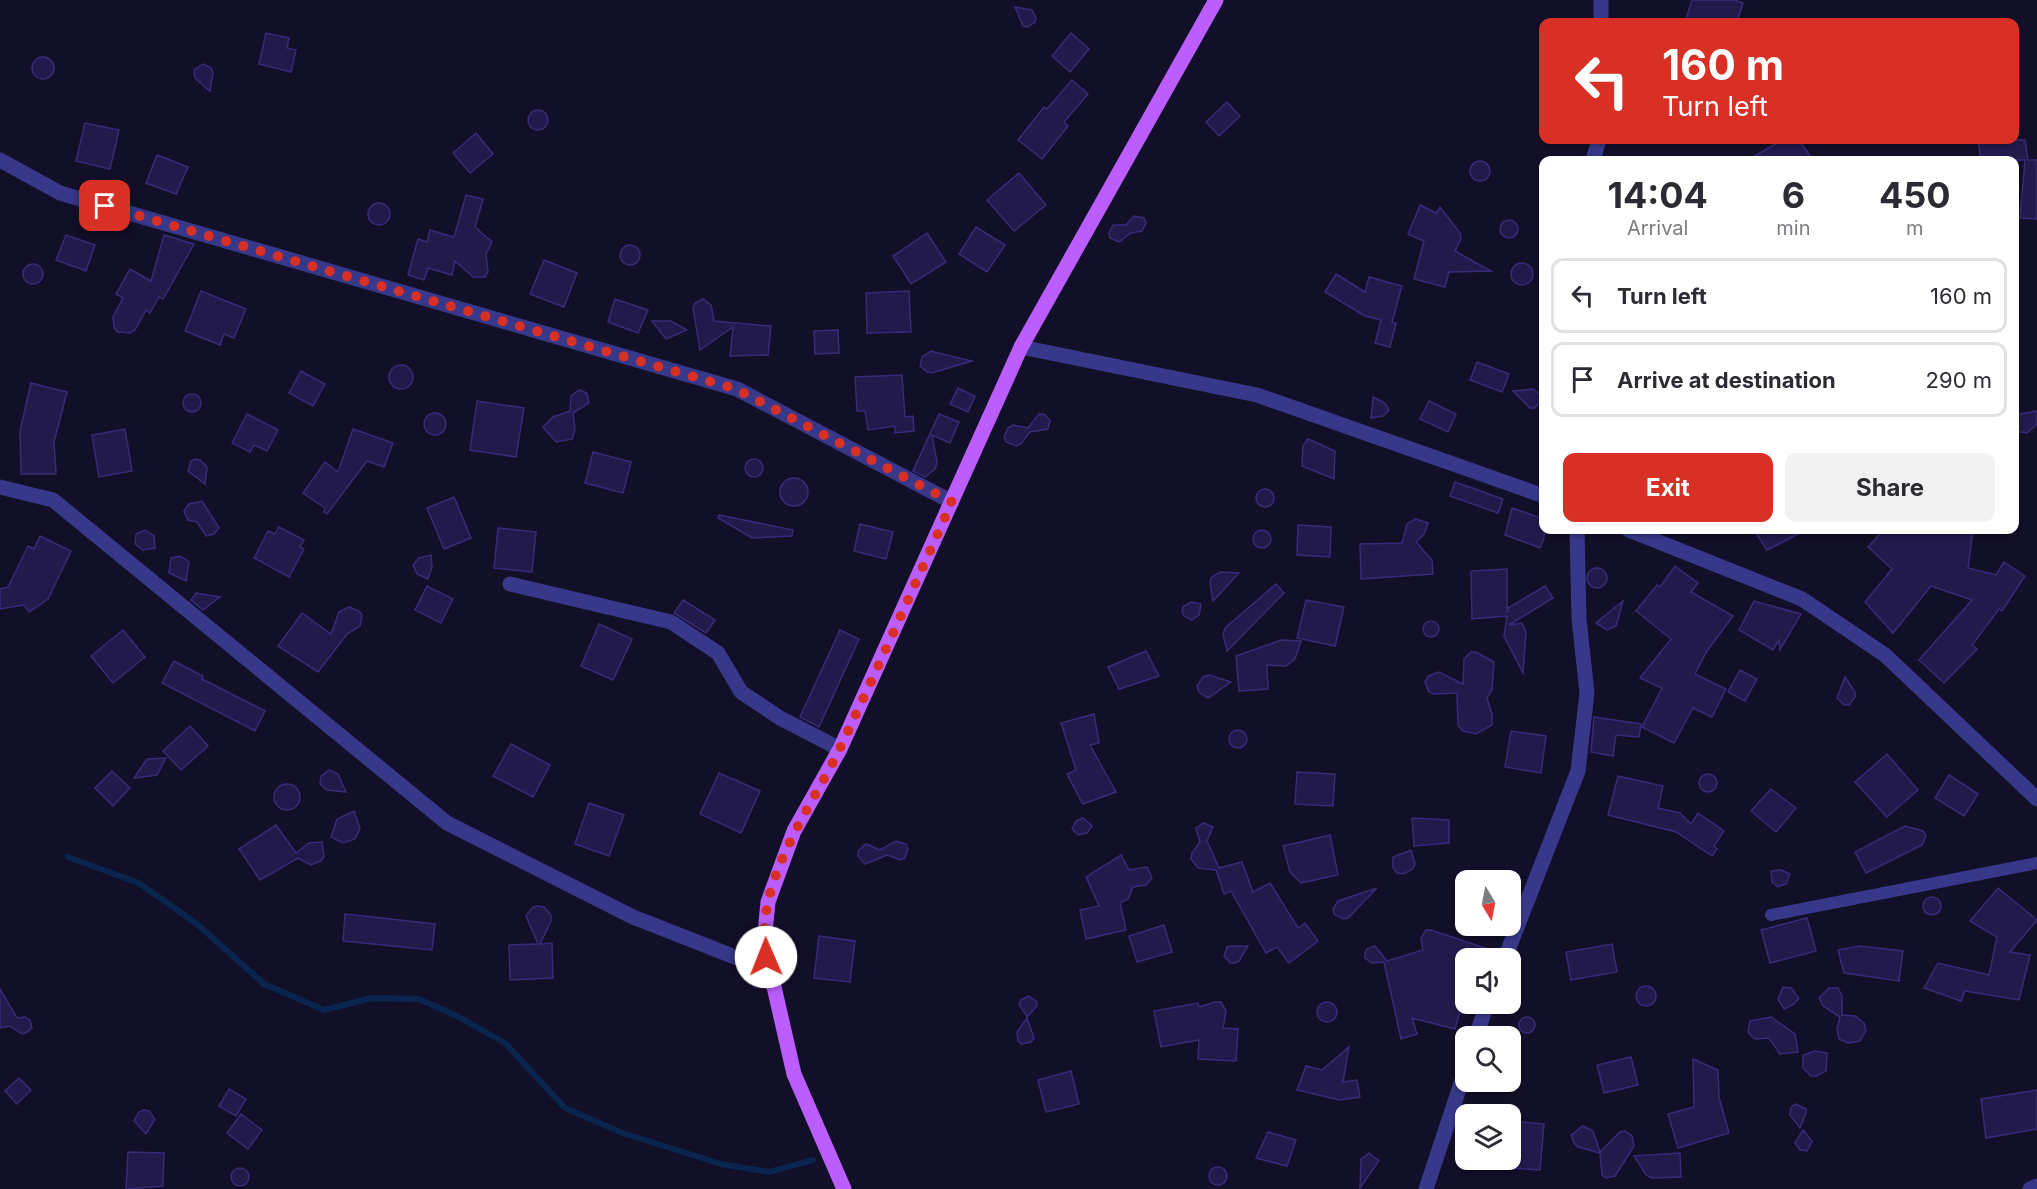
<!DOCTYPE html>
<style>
body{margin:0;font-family:Inter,sans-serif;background:#f2f2f3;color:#2b2b33;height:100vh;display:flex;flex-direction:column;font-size:22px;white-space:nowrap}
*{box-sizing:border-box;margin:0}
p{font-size:20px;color:#7c7c81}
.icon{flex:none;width:33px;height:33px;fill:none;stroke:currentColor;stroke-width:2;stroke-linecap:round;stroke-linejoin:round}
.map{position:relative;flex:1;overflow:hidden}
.panel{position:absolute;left:1539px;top:156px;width:480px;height:378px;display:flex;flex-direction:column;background:#fff;border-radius:12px;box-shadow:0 2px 4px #0004}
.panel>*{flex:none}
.hud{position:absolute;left:1539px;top:18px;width:480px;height:126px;border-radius:12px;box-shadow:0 2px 4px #0004;background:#d93025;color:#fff;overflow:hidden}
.needle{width:39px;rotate:170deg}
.buttons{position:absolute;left:1455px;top:870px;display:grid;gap:12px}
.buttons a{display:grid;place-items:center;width:66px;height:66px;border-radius:12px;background:#fff;box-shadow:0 2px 4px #0004;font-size:30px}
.pin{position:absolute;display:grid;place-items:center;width:51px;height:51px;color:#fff;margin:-26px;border-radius:12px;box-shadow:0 3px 9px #0006}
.me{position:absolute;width:66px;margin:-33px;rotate:359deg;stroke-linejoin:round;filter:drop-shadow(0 0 4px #0008)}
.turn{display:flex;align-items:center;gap:21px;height:126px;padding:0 24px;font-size:27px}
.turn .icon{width:78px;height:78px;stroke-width:2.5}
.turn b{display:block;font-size:42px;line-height:51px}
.eta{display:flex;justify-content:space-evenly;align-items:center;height:102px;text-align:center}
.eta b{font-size:36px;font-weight:700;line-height:42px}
.primary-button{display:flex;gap:12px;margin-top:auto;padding:12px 24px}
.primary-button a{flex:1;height:69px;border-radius:12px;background:#d93025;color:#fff;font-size:24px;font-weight:700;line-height:69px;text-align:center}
.primary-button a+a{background:#f2f2f3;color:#2b2b33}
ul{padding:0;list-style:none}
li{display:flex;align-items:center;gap:18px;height:75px;margin:0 12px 9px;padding:0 12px;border:3px solid #e1e1e2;border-radius:12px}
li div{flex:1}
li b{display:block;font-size:22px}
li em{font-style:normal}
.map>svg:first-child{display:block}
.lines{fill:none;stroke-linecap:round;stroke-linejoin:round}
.stream{stroke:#0a254d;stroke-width:6}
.building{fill:#221a4b;stroke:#372b78;stroke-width:1.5}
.service{stroke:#38388b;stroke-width:12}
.minor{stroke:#38388b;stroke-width:15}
.primary{stroke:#bc5eff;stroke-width:15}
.route{stroke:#d93025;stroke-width:10;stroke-dasharray:0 18}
</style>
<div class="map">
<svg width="2037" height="1189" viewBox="0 0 2037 1189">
<rect width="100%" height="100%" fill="#120f29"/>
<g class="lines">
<polyline class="stream" points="68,857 139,883 197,924 264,984 324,1010 372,998 419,999 457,1016 505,1043 565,1108 623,1133 721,1164 769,1172 813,1160"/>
</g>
<g class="building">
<polygon points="1692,0 1734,0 1743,3 1737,22 1685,22"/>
<polygon points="1015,7 1032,10 1036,18 1035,22 1028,27 1023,26"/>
<polygon points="266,33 289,38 287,48 296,50 291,72 259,64"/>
<polygon points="1071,33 1089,49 1070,72 1052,56"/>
<circle cx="43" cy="68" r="11"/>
<polygon points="203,64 211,68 213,73 210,91 196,79 194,75 194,70"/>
<polygon points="1072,80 1088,94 1064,122 1068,126 1042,159 1018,140 1044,107 1047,109"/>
<polygon points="1227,102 1240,116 1219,136 1206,122"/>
<circle cx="538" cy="120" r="10"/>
<polygon points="85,123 119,130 110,169 76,161"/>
<polygon points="476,133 493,154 470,173 453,153"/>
<polygon points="1782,140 1799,140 1813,160 1748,160"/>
<polygon points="1978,140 2025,140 2028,160 2037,160 2037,219 2020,218 2025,160 1981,160"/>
<polygon points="157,155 188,167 176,194 146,183"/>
<circle cx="1480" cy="171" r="10"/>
<polygon points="1019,173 1046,205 1014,231 987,200"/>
<polygon points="466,195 483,199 475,227 492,242 486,254 488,272 485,277 473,277 455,261 452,275 428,268 424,280 408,275 418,239 427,242 430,230 454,237"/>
<circle cx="379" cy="214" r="11"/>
<polygon points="1420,205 1436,213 1440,207 1460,233 1461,239 1455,251 1491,271 1449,272 1445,287 1414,279 1424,241 1408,234"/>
<polygon points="1134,216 1144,218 1146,223 1142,231 1131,233 1119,242 1110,238 1109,233 1113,225 1126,225"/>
<circle cx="1509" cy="229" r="9"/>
<polygon points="976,227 1005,245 987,272 959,254"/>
<polygon points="927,233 946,262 911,284 893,256"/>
<polygon points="66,235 95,245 86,271 56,260"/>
<polygon points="164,235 194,244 163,299 159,297 150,313 146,310 135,330 130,333 118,332 114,328 113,317 123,298 116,294 130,269 151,281"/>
<circle cx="630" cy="255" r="10"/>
<polygon points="544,260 577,273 564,307 530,294"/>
<circle cx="1522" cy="274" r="11"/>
<circle cx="33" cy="274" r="10"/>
<polygon points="1336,274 1365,292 1369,277 1402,286 1392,322 1396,323 1390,347 1375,343 1381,320 1365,316 1325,292"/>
<polygon points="201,291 246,309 234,338 224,334 220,345 185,331"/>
<polygon points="909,291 911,332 867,333 866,293"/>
<polygon points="615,299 648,310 638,333 608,322"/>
<polygon points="703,299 711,305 714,321 771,326 768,355 730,356 733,327 700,350 693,308 695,303"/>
<polygon points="652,321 671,321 687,330 666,339"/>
<polygon points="838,330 839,353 815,354 814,331"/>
<polygon points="931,351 938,353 972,361 932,373 927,372 920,366 922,357"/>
<polygon points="1477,362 1509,374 1502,392 1470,380"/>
<circle cx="401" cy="377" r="12"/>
<polygon points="301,371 325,384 313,406 289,393"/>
<polygon points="902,375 905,417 913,416 914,431 895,433 895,426 868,430 865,411 857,411 855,377"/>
<polygon points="31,383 67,392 54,442 56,474 21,474 20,431"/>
<polygon points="958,388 975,396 968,412 950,404"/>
<polygon points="1533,389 1541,395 1541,400 1535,408 1530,408 1513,391"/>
<polygon points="579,390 587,393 589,403 573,413 575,430 572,439 556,442 543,427 553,417 570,411 571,396"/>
<circle cx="192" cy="403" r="9"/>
<polygon points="1373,397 1385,403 1389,410 1383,416 1371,418"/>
<polygon points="477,401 524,408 516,457 470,450"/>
<polygon points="1429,401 1456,414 1448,432 1420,419"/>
<polygon points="2037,411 2037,424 2027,433 2014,431 2014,415"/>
<circle cx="435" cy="424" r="11"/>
<polygon points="247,414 278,430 267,451 254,445 250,452 232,443"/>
<polygon points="939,414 959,422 950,443 932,435 937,462 935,469 925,477 913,471"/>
<polygon points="1039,414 1044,414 1050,420 1048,429 1030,432 1021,444 1016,446 1006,442 1004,437 1008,428 1013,425 1028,428"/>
<polygon points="125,429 132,471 99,477 92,435"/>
<polygon points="353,429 393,443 384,467 367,461 327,514 324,512 325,508 303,493 325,462 338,472"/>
<polygon points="1308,439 1335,451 1334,479 1302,466 1303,446"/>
<polygon points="593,452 631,462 623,493 585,483"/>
<polygon points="195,459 200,460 207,467 205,484 188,471 191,461"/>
<circle cx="754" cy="468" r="9"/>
<circle cx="794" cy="492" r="14"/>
<polygon points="1455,482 1503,499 1498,513 1450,496"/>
<circle cx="1265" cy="498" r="9"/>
<polygon points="454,497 471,538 444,549 427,508"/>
<polygon points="202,501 219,528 214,534 206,536 197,522 188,520 184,511 189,504"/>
<polygon points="1512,508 1544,519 1544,538 1540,548 1505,535"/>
<polygon points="719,515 793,530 792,536 752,538 718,518"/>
<polygon points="1416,519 1428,523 1424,534 1416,542 1432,560 1433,574 1361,579 1360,544 1402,543 1407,524"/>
<polygon points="860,524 893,532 886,559 854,551"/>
<polygon points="1298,525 1331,527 1330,557 1297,555"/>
<polygon points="279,527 304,540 300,547 304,549 289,577 254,558 268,531 275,534"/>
<polygon points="498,528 536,532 532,572 494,568"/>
<circle cx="1262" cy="539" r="9"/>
<polygon points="145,530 154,536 155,548 143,550 135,544 136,534"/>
<polygon points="1754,530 1806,530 1767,550"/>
<polygon points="1884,530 1973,530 1968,568 1996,575 2004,562 2025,576 2002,611 1999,609 1972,645 1977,649 1944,683 1919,660 1972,600 1931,586 1893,633 1865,602 1892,569 1868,547"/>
<polygon points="40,536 71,551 48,599 29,612 24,605 0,609 0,589 8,587 28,546 34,549"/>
<polygon points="431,555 432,567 428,579 417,574 413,565 419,558"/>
<polygon points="180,556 189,562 186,581 169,573 171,558"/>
<polygon points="1675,566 1698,583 1691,592 1733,616 1707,651 1695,674 1726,689 1712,717 1693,708 1674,743 1642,727 1662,688 1640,678 1671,639 1636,611 1657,585 1660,587"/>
<circle cx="1597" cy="578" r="10"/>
<polygon points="1507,569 1507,613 1508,608 1545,586 1553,598 1509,625 1522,623 1526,632 1523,673 1504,636 1507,616 1472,619 1471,571"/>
<polygon points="1220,572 1239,573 1213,601 1210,583 1211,578"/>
<polygon points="1276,584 1284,593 1227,651 1223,634 1225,628"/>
<polygon points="427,586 453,599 441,623 415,610"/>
<polygon points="196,593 220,597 203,610 191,600"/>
<polygon points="683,600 715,620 706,633 674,613"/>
<polygon points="1306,600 1344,607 1335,646 1297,638"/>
<polygon points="1623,601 1616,626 1607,630 1596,623"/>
<polygon points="1754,601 1801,614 1780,650 1779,640 1773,650 1739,630"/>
<polygon points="1191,602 1201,604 1199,615 1192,620 1184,616 1182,611 1183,607"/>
<polygon points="349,607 359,611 362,615 360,626 347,634 318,672 278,646 302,613 331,634 339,612"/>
<circle cx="1431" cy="629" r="8"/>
<polygon points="599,624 632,639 613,680 581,666"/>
<polygon points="123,630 145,657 113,683 91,656"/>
<polygon points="840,630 859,639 819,727 800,717"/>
<polygon points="1281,640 1301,641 1295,659 1286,666 1267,665 1268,689 1239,691 1236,656"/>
<polygon points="1146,651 1159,676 1119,689 1108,667"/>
<polygon points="1471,652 1476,652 1494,662 1492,690 1487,698 1492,714 1492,725 1476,734 1463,731 1458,725 1457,693 1434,694 1429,692 1425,682 1428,676 1439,672 1463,684 1464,659"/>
<polygon points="174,661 203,676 202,679 265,711 255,731 162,683"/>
<polygon points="1740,670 1757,679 1745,701 1728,692"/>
<polygon points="1209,675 1231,682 1208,698 1199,692 1197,686 1203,677"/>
<polygon points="1845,677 1855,692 1855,697 1849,705 1844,705 1837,698"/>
<polygon points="1094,714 1099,743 1090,745 1116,792 1083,804 1067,774 1076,770 1061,723"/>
<polygon points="1594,717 1641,724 1639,737 1616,735 1613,756 1591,752"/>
<polygon points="190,726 208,746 181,770 163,751"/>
<circle cx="1238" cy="739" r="9"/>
<polygon points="1511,731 1546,736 1541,773 1505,767"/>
<polygon points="511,744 550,765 533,797 493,776"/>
<polygon points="1887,754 1918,790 1887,817 1855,782"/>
<polygon points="166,758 157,775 134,778 147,759"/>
<polygon points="329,770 338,774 346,792 327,790 320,784 321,776"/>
<polygon points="112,771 130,788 113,806 95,788"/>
<polygon points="1297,772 1335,774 1333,806 1295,804"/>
<polygon points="719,773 760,791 741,833 700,814"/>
<circle cx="1708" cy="783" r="9"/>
<polygon points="1949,775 1978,794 1964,816 1935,798"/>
<polygon points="1618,776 1663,786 1658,808 1680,813 1691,824 1698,813 1724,831 1714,846 1717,849 1712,856 1676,832 1608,815"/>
<circle cx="287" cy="797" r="13"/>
<polygon points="1771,789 1796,808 1776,832 1751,811"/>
<polygon points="589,803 624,815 609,856 575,844"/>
<polygon points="354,811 360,829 355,839 343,843 331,837 337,819"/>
<polygon points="1083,818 1092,826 1087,833 1078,835 1072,829 1076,821"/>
<polygon points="1412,818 1449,820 1449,843 1414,846"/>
<polygon points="1203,823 1213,827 1207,841 1219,868 1242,862 1253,892 1270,883 1298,928 1305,923 1318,941 1289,963 1277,947 1266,953 1231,891 1224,894 1216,870 1198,868 1191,859 1192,853 1200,842 1196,828"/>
<polygon points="276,825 296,853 309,843 322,842 324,856 321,861 311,865 298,858 260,880 239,849"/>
<polygon points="1905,826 1923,831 1926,836 1922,845 1866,873 1855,852"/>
<polygon points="1330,835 1338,875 1301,883 1290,872 1283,846"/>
<polygon points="896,841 906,844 908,849 905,858 900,860 887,855 865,864 858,856 858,851 866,844 880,850"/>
<polygon points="1411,850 1415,864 1413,869 1403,874 1397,873 1393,868 1393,857"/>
<polygon points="1121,855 1129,870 1147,867 1152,878 1146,885 1133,887 1128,899 1120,903 1126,930 1086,939 1080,910 1099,906 1086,877"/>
<polygon points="1781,870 1790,874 1786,884 1778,887 1772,882 1771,871"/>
<polygon points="1377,888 1348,918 1343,919 1334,914 1333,909 1338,901"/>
<polygon points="1998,888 2037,920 2010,952 2030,955 2019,1000 1965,991 1961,1001 1924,988 1938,963 1989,975 1997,937 1970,921"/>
<circle cx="1932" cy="906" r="9"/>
<polygon points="538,906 544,907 551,915 551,921 540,944 552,943 553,978 510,980 509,945 538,944 526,916 533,907"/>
<polygon points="345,914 435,924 432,950 343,941"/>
<polygon points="1807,918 1816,951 1770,963 1761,930"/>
<polygon points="1164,925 1172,952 1137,962 1129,936"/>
<polygon points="1426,930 1431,930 1497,952 1495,958 1466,958 1466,990 1455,1029 1412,1018 1417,1034 1401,1039 1384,962 1372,963 1365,958 1365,953 1367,949 1375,946 1387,961 1423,950 1421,938"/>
<polygon points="819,936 855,941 850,982 814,978"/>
<polygon points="1612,944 1617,972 1571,980 1566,952"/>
<polygon points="1232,946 1248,946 1239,961 1235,963 1230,963 1224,956 1227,947"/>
<polygon points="1860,946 1903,951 1899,981 1844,973 1838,950"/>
<circle cx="1646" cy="996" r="10"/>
<polygon points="1783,987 1791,988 1799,998 1794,1004 1784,1009 1778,999"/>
<polygon points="1829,988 1838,988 1842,996 1842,1015 1855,1016 1864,1023 1866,1030 1860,1041 1848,1043 1839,1039 1837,1029 1840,1017 1823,1006 1819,998"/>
<polygon points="0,989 17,1018 25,1017 30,1020 32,1028 27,1032 22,1034 10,1026 0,1028"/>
<polygon points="1029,996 1037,1002 1037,1006 1027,1017 1019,1004 1021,1000"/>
<polygon points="1215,1002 1221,1002 1226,1011 1223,1028 1238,1029 1236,1061 1198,1059 1199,1040 1161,1047 1154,1011 1198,1003 1199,1007"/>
<circle cx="1327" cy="1012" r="10"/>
<circle cx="1527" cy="1025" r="8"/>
<polygon points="1771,1017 1795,1034 1798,1052 1780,1054 1769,1038 1756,1039 1751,1036 1748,1032 1750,1021"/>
<polygon points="1027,1018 1034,1038 1031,1042 1022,1044 1018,1041 1017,1032"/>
<polygon points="1349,1047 1343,1082 1357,1080 1360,1097 1340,1100 1297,1090 1306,1066 1322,1070"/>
<polygon points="1815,1051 1827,1053 1826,1071 1816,1076 1811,1076 1803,1068 1803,1055"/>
<polygon points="1631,1057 1638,1085 1604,1093 1597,1065"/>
<polygon points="1693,1059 1718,1070 1719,1097 1729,1133 1678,1148 1668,1114 1694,1107"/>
<polygon points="1071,1071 1079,1104 1046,1112 1038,1080"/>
<polygon points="19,1078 31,1090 17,1104 5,1091"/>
<polygon points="229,1089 246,1099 236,1116 219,1106"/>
<polygon points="2037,1090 2037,1129 1986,1138 1981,1099"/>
<polygon points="1795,1104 1806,1109 1806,1113 1800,1128 1790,1115 1791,1107"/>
<polygon points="144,1110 149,1111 155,1119 146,1134 134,1121 139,1112"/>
<polygon points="241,1114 262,1130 248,1149 227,1133"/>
<polygon points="1510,1121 1544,1124 1540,1170 1510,1168"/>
<polygon points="1583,1126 1593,1131 1600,1152 1620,1132 1625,1131 1632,1136 1634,1146 1615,1176 1606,1178 1602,1175 1600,1153 1578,1147 1574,1143 1571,1135"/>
<polygon points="1803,1130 1812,1141 1807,1151 1800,1150 1795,1143"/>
<polygon points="1268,1132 1296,1140 1287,1166 1256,1158"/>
<polygon points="128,1152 164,1153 163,1186 126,1189"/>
<polygon points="1369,1153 1379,1161 1360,1188 1361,1159"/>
<polygon points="1680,1153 1681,1177 1652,1178 1646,1175 1634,1156"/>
<circle cx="1218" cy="1176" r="9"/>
<circle cx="240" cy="1177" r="9"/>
</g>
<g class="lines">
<polyline class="service" points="1771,915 2037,863"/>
<g class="minor">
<polyline points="1601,0 1601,22"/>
<polyline points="0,160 60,193 737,389 952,502"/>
<polyline points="1593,160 1599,140"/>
<polyline points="1021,347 1257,395 1544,496"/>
<polyline points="0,487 53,500 447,823 633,917 768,970"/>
<polyline points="1629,530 1802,599 1885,655 2037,799"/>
<polyline points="510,584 671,622 718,653 741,692 780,718 840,749"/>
<polyline points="1505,958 1578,771 1587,693 1579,619 1577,530"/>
<polyline points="1476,1036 1487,1004"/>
<polyline points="1426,1189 1466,1068"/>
<polyline points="2030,1189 2037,1186"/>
</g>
<polyline class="primary" points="844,1189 794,1074 764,943 768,902 794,831 840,749 1021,347 1216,0"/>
</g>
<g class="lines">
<path class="route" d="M105,206l631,183 216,113c-37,82 -73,164 -111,244 -31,66 -87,134 -75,211"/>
</g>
</svg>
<div class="buttons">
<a><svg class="needle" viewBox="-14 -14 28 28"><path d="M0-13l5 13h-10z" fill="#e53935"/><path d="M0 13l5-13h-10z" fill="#7c7c81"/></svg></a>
<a><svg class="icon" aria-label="sound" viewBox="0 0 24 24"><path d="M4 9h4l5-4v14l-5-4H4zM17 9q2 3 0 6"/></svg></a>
<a><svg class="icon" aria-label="search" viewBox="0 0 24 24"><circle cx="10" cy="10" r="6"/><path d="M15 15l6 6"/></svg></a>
<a><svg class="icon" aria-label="layers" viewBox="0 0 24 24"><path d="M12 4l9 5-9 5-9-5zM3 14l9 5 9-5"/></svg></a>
</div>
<div class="pin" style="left:105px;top:206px;background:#d93025"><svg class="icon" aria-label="arrive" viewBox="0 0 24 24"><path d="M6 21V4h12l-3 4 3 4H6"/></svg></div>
<svg class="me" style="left:766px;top:957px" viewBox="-20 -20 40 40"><circle r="19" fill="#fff"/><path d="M0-13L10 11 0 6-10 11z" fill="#d93025"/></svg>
<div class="hud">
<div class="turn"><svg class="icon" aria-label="left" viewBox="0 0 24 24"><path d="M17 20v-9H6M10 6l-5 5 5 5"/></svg><div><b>160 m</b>Turn left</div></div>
</div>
<section class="panel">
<div class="eta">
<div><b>14:04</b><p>Arrival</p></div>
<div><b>6</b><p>min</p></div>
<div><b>450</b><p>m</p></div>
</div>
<ul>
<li><svg class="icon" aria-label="left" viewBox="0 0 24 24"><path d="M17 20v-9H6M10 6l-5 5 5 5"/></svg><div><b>Turn left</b></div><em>160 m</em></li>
<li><svg class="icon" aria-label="arrive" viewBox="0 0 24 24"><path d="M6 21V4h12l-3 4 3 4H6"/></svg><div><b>Arrive at destination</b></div><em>290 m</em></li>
</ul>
<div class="primary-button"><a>Exit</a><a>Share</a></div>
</section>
</div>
